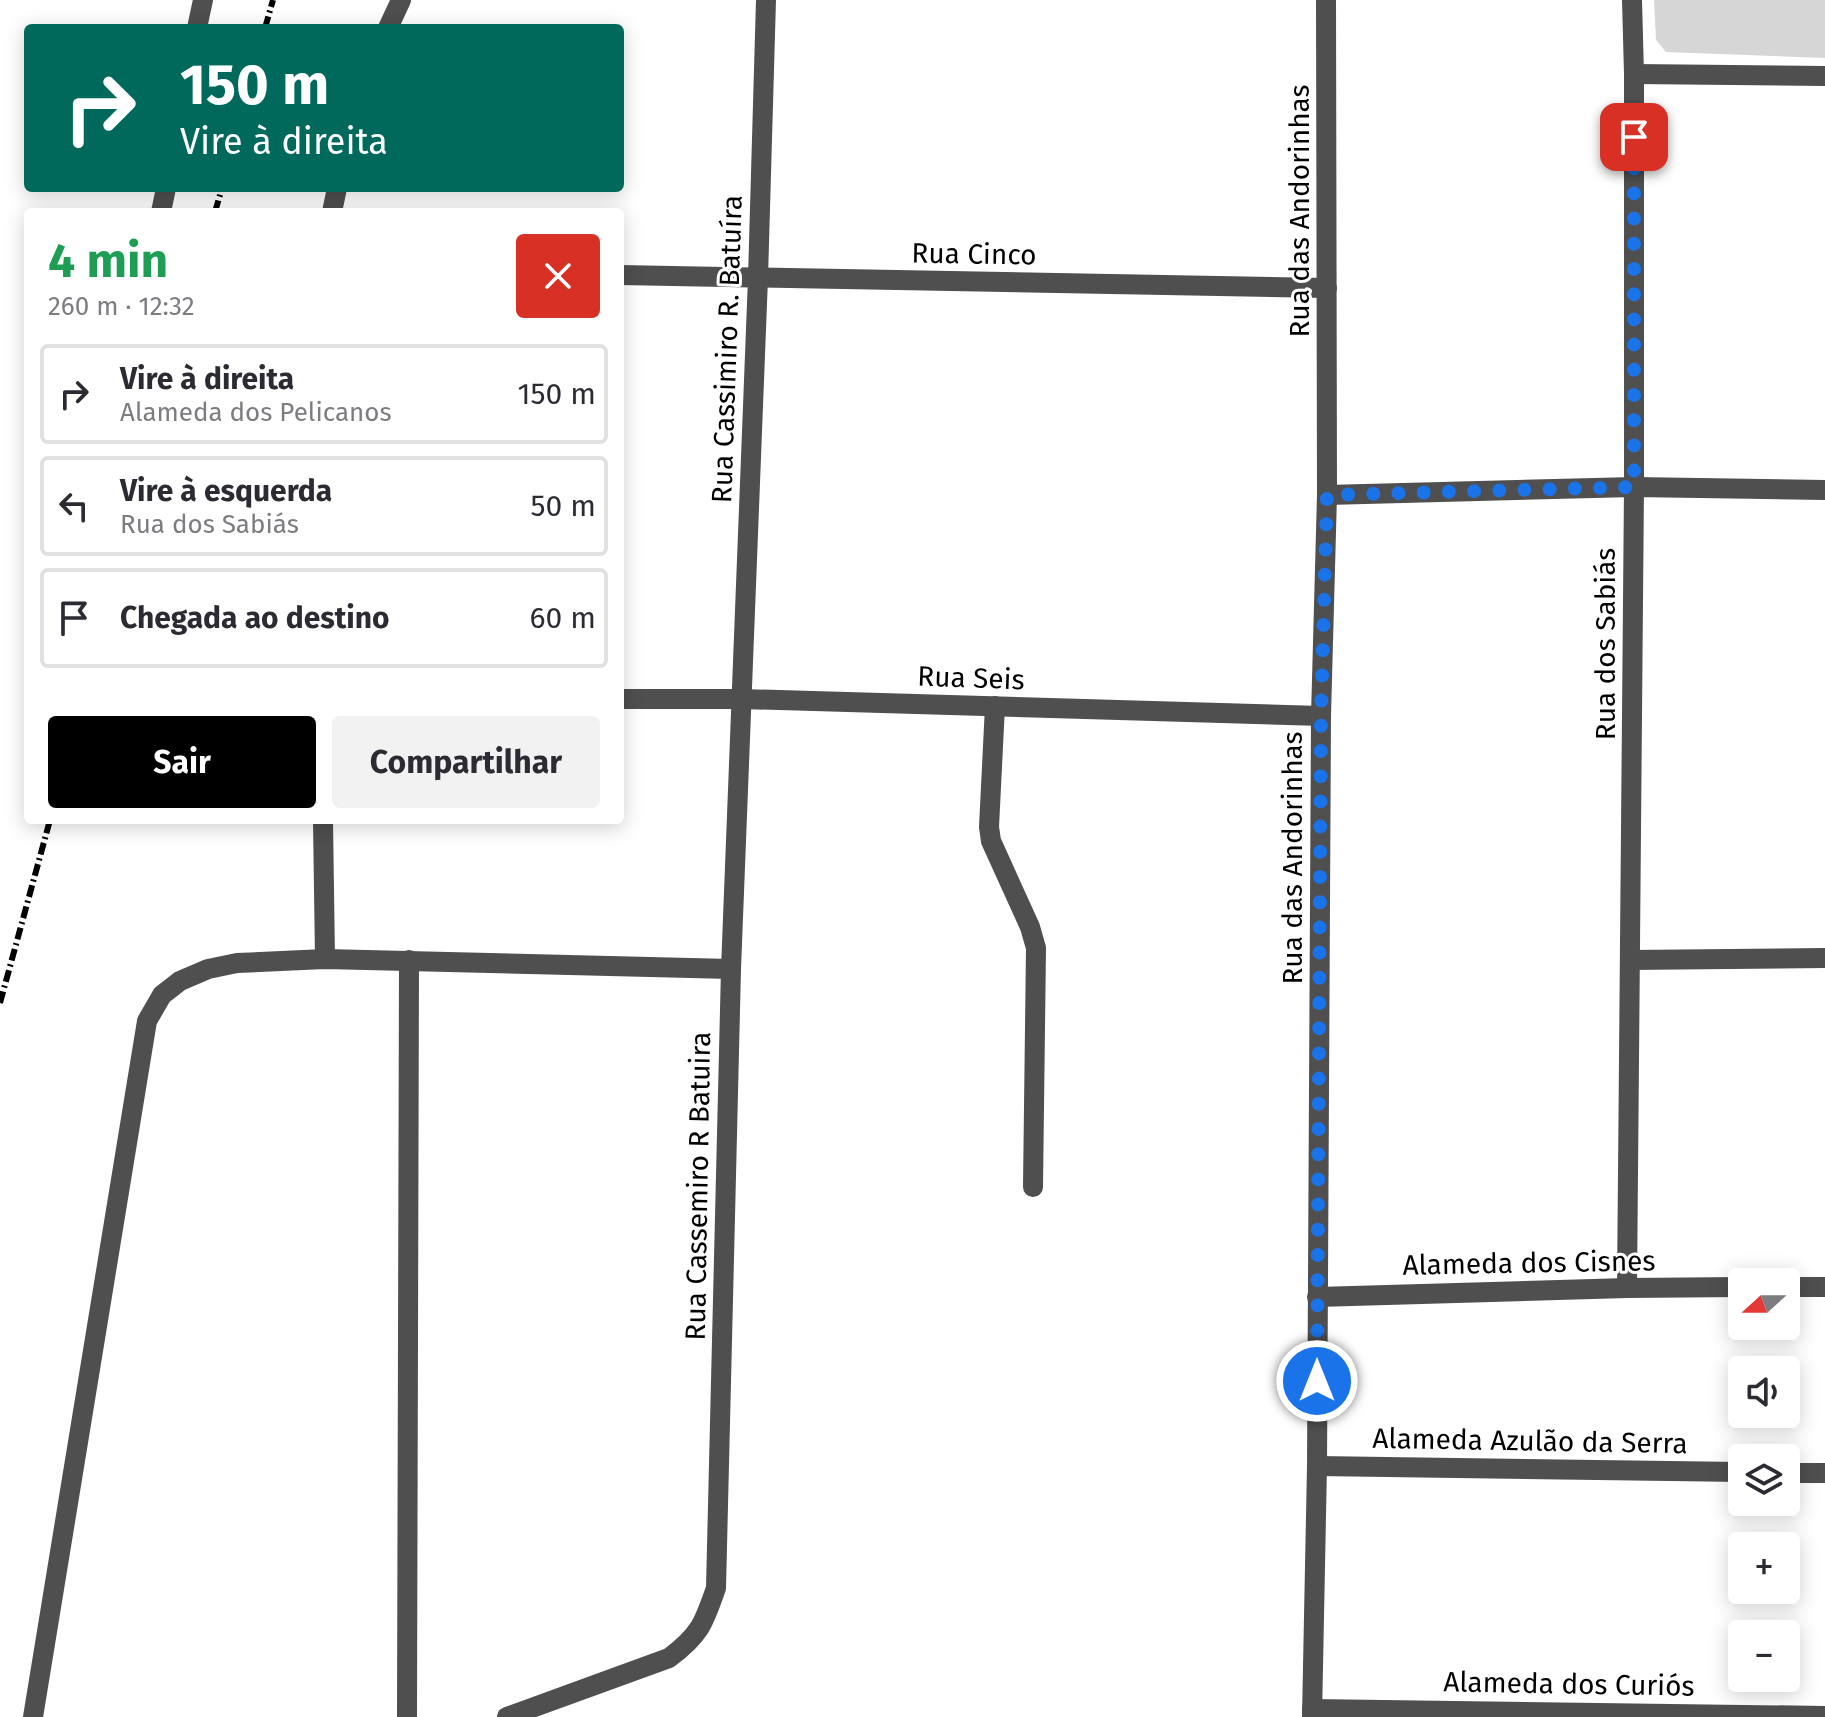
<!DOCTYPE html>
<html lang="pt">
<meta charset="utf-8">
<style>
body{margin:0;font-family:"Fira Sans",sans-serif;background:#f2f2f3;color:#2b2b33;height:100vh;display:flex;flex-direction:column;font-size:30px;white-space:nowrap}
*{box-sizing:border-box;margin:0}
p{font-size:26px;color:#7c7c81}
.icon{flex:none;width:44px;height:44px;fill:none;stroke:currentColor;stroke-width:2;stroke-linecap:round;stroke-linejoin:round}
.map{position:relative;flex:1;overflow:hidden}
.panel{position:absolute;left:24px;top:208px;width:600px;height:616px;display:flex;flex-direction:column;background:#fff;border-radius:8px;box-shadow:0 4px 20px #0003}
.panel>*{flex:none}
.hud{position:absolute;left:24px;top:24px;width:600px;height:168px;border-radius:8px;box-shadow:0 4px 20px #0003;background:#00695c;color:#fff;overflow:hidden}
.needle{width:52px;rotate:249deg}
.fabs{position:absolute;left:1728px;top:1268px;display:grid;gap:16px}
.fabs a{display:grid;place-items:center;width:72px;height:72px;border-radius:8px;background:#fff;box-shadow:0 4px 20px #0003;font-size:40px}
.pin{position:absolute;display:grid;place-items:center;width:68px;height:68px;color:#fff;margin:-34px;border-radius:16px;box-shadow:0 4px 12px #0006}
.me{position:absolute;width:88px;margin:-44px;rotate:0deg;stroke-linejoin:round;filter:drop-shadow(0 0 6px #0008)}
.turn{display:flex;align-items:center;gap:28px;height:168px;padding:0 24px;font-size:36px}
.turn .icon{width:104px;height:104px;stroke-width:2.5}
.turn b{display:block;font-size:56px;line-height:68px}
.round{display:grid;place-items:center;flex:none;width:84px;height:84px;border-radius:8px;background:#f2f2f3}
.summary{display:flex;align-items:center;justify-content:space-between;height:136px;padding:0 24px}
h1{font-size:48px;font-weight:700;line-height:60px;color:#1e9e55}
.cta{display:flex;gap:16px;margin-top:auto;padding:16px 24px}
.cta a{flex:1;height:92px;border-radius:8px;background:#000;color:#fff;font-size:32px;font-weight:700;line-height:92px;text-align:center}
.cta a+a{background:#f2f2f3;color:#2b2b33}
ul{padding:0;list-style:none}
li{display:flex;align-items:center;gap:24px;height:100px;margin:0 16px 12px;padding:0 8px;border:4px solid #e1e1e2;border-radius:8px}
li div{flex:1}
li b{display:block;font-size:30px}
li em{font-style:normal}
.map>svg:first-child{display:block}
.green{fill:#d6d6d6}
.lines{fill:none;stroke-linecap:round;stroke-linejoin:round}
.minor{stroke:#4f4f4f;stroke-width:20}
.rail{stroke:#000;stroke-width:6;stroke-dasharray:12 4 2 4;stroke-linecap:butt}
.route{stroke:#1a73e8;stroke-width:14;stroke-dasharray:0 25.2}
.labels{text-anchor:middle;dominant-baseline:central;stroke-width:6;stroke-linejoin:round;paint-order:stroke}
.street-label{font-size:28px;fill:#000;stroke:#fff}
</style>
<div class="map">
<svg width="1825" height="1717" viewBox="0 0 1825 1717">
<rect width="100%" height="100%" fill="#fff"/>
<polygon class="green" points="1654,0 1825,0 1825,58 1666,52 1656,40"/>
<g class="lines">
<g class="minor">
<polyline points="197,28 203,0"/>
<polyline points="388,28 401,0"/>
<polyline points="1634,74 1825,76"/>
<polyline points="161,212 166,188"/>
<polyline points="332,212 337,188"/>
<polyline points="620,275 1327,288"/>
<polyline points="1327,495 1634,487 1825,490"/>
<polyline points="620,699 742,699 1321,716"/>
<polyline points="995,706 989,827 991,841 1030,927 1036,948 1033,1187"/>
<polyline points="323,820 325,959"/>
<polyline points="1630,960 1825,958"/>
<polyline points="1786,1287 1825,1287"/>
<polyline points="1627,1288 1634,487 1634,74 1632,0"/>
<polyline points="1317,1297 1627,1288 1742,1287"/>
<polyline points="1317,1466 1742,1472"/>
<polyline points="1786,1473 1825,1473"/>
<polyline points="1312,1709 1825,1716"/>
<polyline points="33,1717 147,1021 162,995 180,981 208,969 237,963 325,959 731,969"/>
<polyline points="407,1717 409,960"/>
<path d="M507,1717l162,-59c31,-23 35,-35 47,-70l15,-619 27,-691 8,-278"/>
<polyline points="1312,1717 1317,1466 1321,716 1327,495 1326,0"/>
</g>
<g class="rail">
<polyline points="265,28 273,0"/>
<polyline points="215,212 222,188"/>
<polyline points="0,1003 50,820"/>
</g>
</g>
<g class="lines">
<polyline class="route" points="1317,1381 1321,716 1327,495 1634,487 1634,137"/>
</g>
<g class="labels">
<g class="street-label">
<text transform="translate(1299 211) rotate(-90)">Rua das Andorinhas</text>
<text transform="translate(974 254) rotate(1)">Rua Cinco</text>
<text transform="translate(727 349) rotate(-88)">Rua Cassimiro R. Batuíra</text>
<text transform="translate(1605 644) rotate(-90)">Rua dos Sabiás</text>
<text transform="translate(971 678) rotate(2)">Rua Seis</text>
<text transform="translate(1292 858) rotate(-90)">Rua das Andorinhas</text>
<text transform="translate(698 1186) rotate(-89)">Rua Cassemiro R Batuira</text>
<text transform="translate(1529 1263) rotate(-1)">Alameda dos Cisnes</text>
<text transform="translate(1530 1441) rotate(1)">Alameda Azulão da Serra</text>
<text transform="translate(1569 1684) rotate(1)">Alameda dos Curiós</text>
</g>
</g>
</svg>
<div class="fabs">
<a><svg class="needle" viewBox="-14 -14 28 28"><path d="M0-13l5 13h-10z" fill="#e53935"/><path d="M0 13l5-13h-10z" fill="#7c7c81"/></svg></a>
<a><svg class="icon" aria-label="sound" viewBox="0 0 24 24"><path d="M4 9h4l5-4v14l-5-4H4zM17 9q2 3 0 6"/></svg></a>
<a><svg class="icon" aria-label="layers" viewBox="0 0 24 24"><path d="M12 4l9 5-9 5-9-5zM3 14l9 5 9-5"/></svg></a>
<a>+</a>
<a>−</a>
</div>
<div class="pin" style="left:1634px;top:137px;background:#d93025"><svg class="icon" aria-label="arrive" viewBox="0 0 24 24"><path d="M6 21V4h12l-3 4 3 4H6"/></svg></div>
<svg class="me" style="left:1317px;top:1381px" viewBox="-20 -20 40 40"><circle r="17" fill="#1a73e8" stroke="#fff" stroke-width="3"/><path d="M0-11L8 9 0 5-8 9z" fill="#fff"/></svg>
<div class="hud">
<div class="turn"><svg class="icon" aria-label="right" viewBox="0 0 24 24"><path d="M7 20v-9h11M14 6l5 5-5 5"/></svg><div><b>150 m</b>Vire à direita</div></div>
</div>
<section class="panel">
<div class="summary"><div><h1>4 min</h1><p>260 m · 12:32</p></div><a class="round" style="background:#d93025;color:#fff"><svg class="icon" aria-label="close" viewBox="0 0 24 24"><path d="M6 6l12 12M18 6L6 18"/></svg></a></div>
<ul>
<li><svg class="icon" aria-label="right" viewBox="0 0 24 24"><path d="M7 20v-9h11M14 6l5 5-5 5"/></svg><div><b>Vire à direita</b><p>Alameda dos Pelicanos</p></div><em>150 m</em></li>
<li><svg class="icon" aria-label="left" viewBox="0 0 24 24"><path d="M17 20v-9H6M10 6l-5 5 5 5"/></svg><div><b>Vire à esquerda</b><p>Rua dos Sabiás</p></div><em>50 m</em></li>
<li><svg class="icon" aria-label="arrive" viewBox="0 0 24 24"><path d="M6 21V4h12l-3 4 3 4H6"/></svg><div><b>Chegada ao destino</b></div><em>60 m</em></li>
</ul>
<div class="cta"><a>Sair</a><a>Compartilhar</a></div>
</section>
</div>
